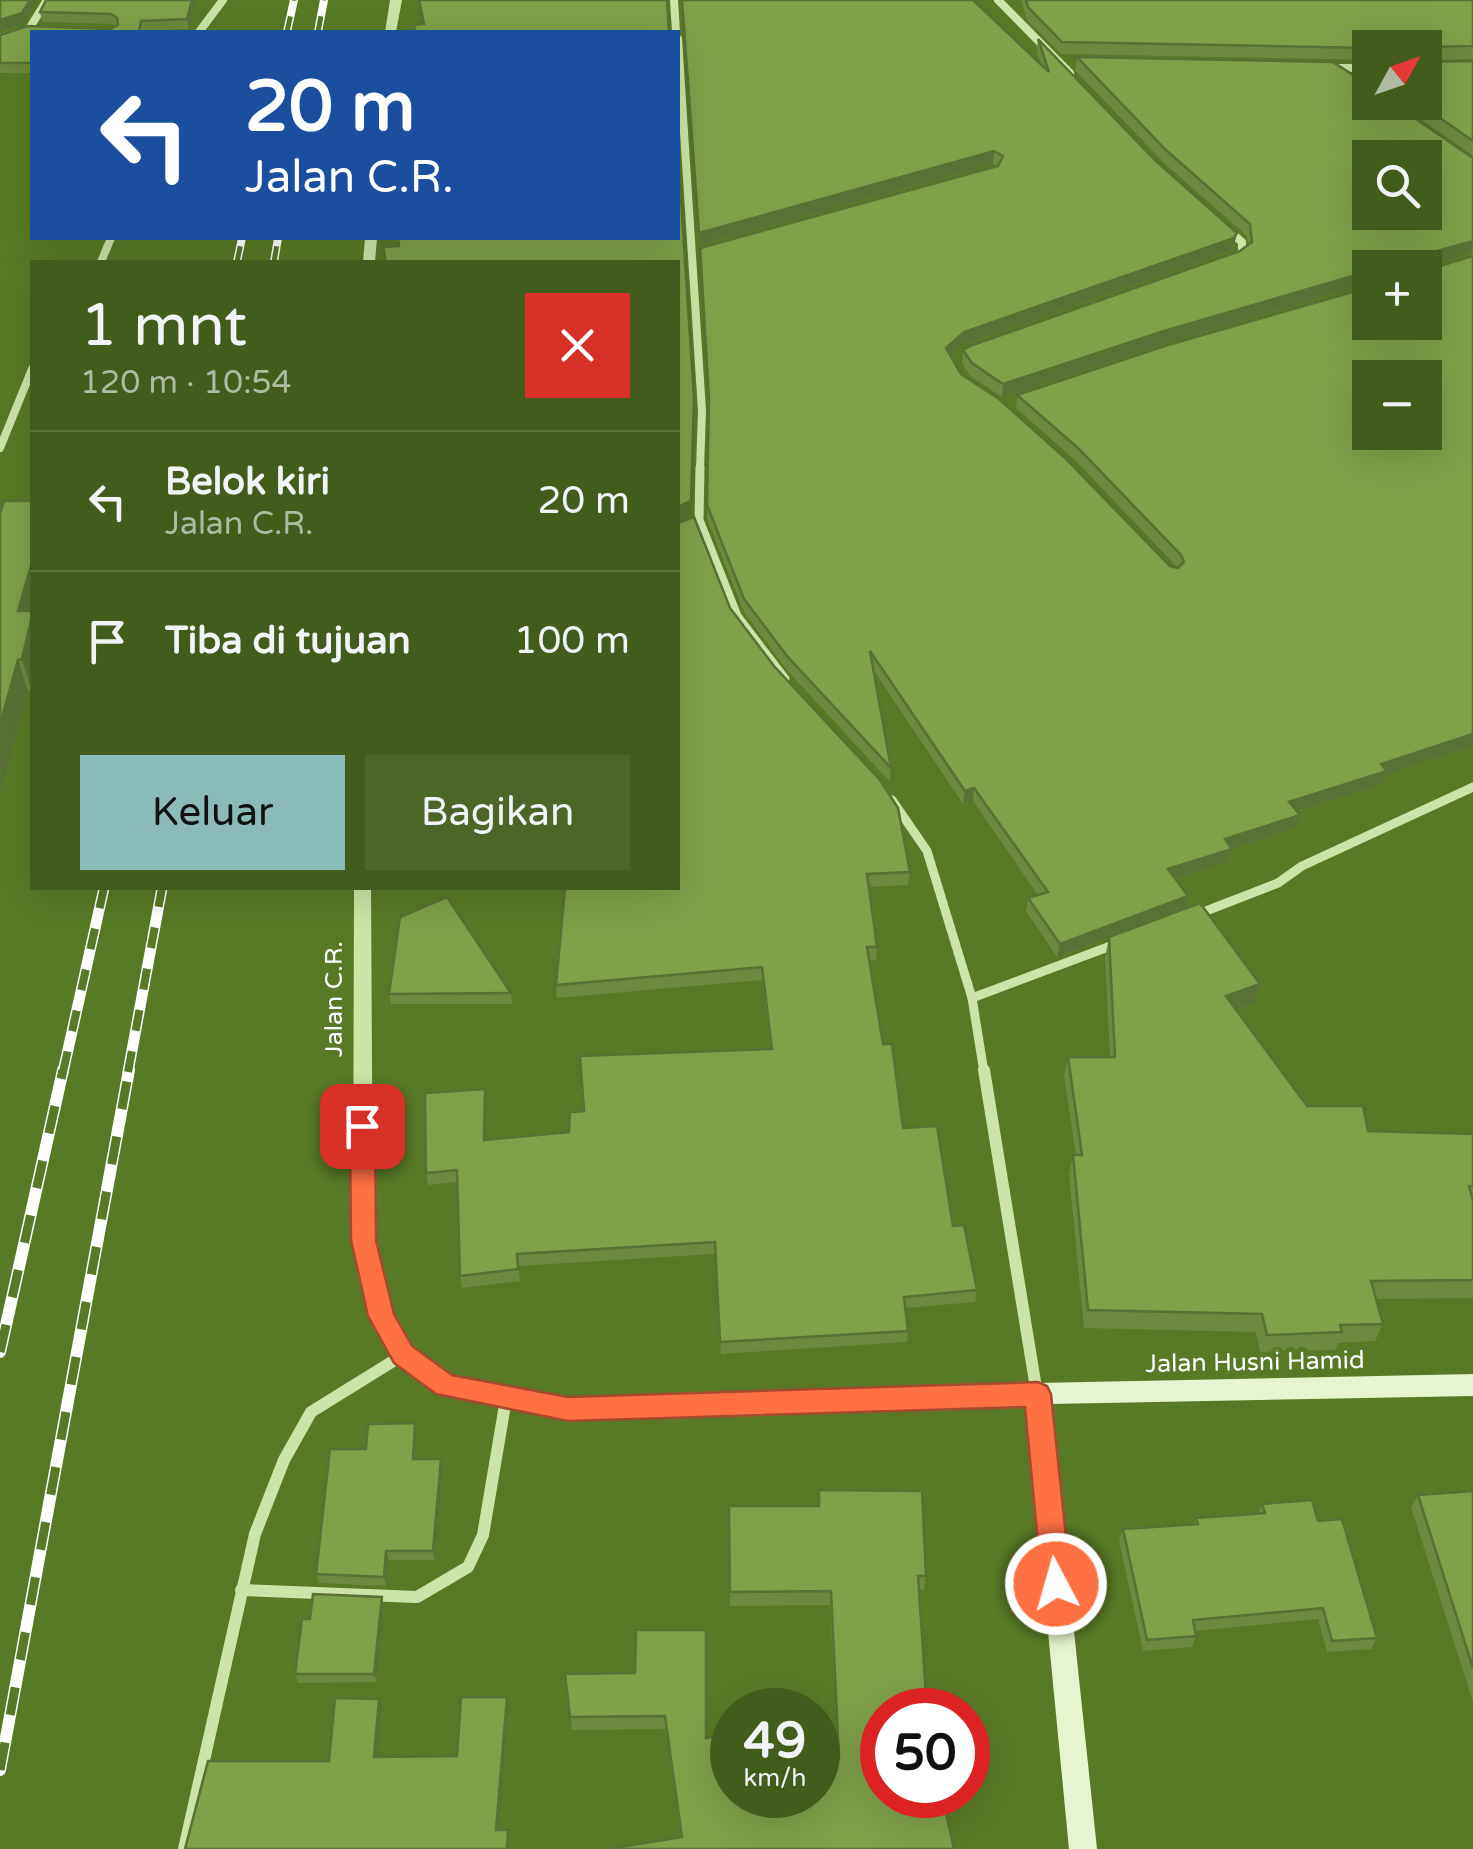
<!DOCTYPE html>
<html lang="id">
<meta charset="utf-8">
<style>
body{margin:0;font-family:"Varela Round",sans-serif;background:#4c6528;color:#f1f3f6;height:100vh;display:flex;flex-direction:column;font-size:38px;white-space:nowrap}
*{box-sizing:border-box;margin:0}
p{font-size:32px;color:#aebaa3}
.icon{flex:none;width:55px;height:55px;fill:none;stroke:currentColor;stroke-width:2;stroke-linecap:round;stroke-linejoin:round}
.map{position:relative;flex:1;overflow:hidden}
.drawer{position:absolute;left:30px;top:260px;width:650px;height:630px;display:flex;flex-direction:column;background:#425c1b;border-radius:0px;box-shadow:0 10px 40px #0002}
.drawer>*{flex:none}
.guide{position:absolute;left:30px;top:30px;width:650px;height:210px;border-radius:0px;box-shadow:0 10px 40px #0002;background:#1a4fa0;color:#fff;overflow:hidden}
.needle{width:65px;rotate:50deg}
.buttons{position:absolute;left:1352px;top:30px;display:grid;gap:20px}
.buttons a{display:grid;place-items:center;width:90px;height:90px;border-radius:0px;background:#425c1b;box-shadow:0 10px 40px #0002;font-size:50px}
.speed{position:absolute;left:710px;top:1688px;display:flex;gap:20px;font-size:50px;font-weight:700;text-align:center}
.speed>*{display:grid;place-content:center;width:130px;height:130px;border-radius:50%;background:#425c1b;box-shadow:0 10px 40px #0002;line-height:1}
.speed small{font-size:25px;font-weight:400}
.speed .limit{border:15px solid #d22;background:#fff;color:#111}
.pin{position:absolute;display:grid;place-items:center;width:85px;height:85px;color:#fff;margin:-42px;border-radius:20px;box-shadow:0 5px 15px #0006}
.me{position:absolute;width:110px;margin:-55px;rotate:354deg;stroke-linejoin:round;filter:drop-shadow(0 0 8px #0008)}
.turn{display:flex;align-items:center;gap:35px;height:210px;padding:0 50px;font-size:45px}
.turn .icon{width:130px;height:130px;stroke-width:2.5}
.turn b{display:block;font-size:70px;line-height:85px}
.round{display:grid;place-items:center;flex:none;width:105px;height:105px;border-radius:0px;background:#4c6528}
.overview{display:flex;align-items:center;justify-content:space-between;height:170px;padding:0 50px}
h1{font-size:60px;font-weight:600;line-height:75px}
.button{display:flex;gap:20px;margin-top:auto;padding:20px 50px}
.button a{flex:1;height:115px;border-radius:0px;background:#8bbbb9;color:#111;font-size:40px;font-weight:600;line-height:115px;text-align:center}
.button a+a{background:#4c6528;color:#f1f3f6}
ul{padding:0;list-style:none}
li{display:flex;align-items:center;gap:30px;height:140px;padding:0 50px;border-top:2px solid #5a713a}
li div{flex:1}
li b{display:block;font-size:38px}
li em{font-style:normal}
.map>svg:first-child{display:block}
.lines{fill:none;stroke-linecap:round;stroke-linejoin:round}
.minor-far2{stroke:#cde4a7;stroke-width:8}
.minor-far1{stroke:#cde4a7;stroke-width:9}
.minor{stroke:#cde4a7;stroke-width:12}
.tertiary{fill:#cde4a7;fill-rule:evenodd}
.secondary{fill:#e6f4d0;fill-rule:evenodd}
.rail-far2-casing{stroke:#fff;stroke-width:8}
.rail-far1-casing{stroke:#fff;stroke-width:11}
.rail-casing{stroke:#fff;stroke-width:12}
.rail-far2{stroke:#587a24;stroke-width:5;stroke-dasharray:16;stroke-linecap:butt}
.rail-far1{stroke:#587a24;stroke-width:8;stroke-dasharray:21;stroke-linecap:butt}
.rail{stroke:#587a24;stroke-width:9;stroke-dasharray:28;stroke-linecap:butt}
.wall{fill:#6d8a3e;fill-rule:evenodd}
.shaded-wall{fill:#597132}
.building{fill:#7fa148;stroke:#597132;stroke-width:2.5;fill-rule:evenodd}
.route{fill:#ff7043;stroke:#a6492c;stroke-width:2.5}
.labels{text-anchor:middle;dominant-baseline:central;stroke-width:10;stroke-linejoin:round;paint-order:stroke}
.street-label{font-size:25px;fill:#fff;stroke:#587a24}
</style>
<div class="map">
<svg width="1473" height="1849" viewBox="0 0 1473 1849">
<rect width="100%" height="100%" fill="#587a24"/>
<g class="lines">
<g class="minor-far2">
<polyline points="674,0 676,32"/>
<polyline points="998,0 1070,73"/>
<polyline points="199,32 223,0"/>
<polyline points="0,38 29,29 47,0"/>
<polyline points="678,39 702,411 700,469"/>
<polyline points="1331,68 1370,68"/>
<polyline points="1227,229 1242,242 1242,252 1234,258"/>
<polyline points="101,262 111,238"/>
<polyline points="0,448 32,369"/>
</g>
<g class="minor-far1">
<polyline points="700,467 699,520 737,616 785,679"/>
<polyline points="892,800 927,851 972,998 984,1072"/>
<polyline points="1193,916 1278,883 1302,866 1473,787"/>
<polyline points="972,998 1116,944"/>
</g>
<g class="minor">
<polyline points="984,1070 1037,1394"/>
<polyline points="241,1590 417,1597 468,1567 483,1535 506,1399"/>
<polyline points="184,1849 255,1534 284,1460 311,1412 403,1355"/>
</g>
<g class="tertiary">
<polygon points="390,0 402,0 396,32 385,32"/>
<polygon points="365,238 377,238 375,262 363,262"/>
<polygon points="354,888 371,888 373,1240 392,1315 410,1349 450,1378 568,1400 1037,1385 1044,1387 1047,1394 1044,1401 1037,1403 568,1418 445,1395 396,1361 372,1317 353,1240"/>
</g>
<polygon class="secondary" points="1473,1374 1473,1396 1050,1404 1097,1849 1069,1849 1025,1394 1029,1387 1037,1383"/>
<g class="rail-far2-casing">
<g id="rail-far2">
<polyline points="287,32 294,0"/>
<polyline points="318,32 324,0"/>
<polyline points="237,262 242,238"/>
<polyline points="274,262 278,238"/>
</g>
</g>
<g class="rail-far1-casing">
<g id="rail-far1">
<polyline points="63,1072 104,888"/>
<polyline points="128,1072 162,888"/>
</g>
</g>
<g class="rail-casing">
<g id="rail">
<polyline points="0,1352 63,1070"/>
<polyline points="0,1770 129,1070"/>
</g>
</g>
<use href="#rail-far2" class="rail-far2"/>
<use href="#rail-far1" class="rail-far1"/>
<use href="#rail" class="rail"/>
</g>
<g class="wall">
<polygon points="46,0 197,0 189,29 143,31 143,32 32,32 32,73 0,73 0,35 27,26 110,29 116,26 113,24 42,22 40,12"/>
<path d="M682,0h291l68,65 -4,-13 1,-13 118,122 81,72 -3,12 -2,5 -270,95 -12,10 11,19 38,25 66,59 105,108 8,2 -102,-107 -60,-53 1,-13 151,-50 202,-58v35h55v-54h-55v17l-2,-1 -206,60 -160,53 -32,-21 -8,-13 1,-13 7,-4 270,-95 8,-6 -1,-9 -83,-73 -89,-93 2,-13 256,5 37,24v16h21l82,56v95l-47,13 4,3 43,-13v490l-86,28 -4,10 -86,28 3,3 -4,13 -64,21 -4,13 -53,17 13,17 -3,13 15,-6 60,81 -5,19 -19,7 71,96h56l5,25 105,3v164l-97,1 7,25 -8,17 -37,2 -3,7 -75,2 -4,-20 -172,-4 -15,-154 4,-19h3l-12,-79 4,-19h42l-5,-100 4,-19 -52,19 -31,-46 2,-13 10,-3 -65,-94 -10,3 -89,-133 17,97 -1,14 -104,-113 -42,-57 -37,-93 2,-113 -9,-158 297,-82 -4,-2 -294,81zM1370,158h55v54h-55zM1370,378h55v54h-55z"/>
<polygon points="1021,0 1473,0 1473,59 1425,60 1427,62 1473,61 1473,156 1396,102 1425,102 1425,48 1370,48 1370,60 1061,54 1027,20"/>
<polygon points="1360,63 1370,63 1370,84 1358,75"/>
<polygon points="0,514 32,691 28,691 0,796"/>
<polygon points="730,608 910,872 908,885 868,887 877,947 876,960 869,960 883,1044 903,1128 953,1226 977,1290 975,1302 906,1308 908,1331 907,1342 721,1354 715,1254 518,1266 520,1281 462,1288 460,1276 457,1182 428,1185 426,1173 487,1102 486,1140 569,1132 584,1111 771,1049 762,980 557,998 556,985"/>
<polygon points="511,993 512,1004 391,1004 389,994"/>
<polygon points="415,1423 417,1433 416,1459 441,1459 443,1468 435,1560 389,1560 386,1586 319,1583 316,1574 366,1449"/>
<polygon points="819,1490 926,1576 924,1590 919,1590 882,1795 681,1838 666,1729 572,1730 565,1674 635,1673 707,1738 732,1795 838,1760 830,1605 730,1606 729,1506 818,1506"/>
<polygon points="1473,1491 1473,1702 1411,1507 1418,1495"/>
<polygon points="1262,1504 1318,1521 1377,1638 1371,1649 1327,1652 1318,1619 1195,1631 1196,1636 1192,1647 1143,1651 1119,1540 1123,1529 1194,1524 1196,1518 1258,1513"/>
<polygon points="384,1606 377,1682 298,1683 295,1674 310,1619"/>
</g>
<g class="shaded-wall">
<polygon points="30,0 38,0 24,23 0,31 0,20"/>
<polygon points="192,0 197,0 189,29 187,19"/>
<polygon points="994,151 993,164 699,245 699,233"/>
<polygon points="1237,233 1234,245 1232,250 962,345 945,360 946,348 964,332"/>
<polygon points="1473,241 1472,253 1423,267 1421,262 1426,254"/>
<polygon points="1370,271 1368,284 1162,344 1002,397 1003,384 1164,331"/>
<polygon points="694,411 691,514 678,520 678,507"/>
<polygon points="32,562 32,691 22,659 18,611"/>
<polygon points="18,660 28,691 0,796 0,724"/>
<polygon points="1473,734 1473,746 1387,774 1383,784 1286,815 1289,802 1381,764"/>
<polygon points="974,788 973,801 963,804 965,791"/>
<polygon points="1300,815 1296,828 1232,849 1228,862 1165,882 1168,869 1225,839"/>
<polygon points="1188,896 1185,909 1057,957 1060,944"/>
<polygon points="1260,984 1255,1003 1221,1015 1226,996"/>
<polygon points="485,1089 487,1102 486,1153 484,1140"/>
<polygon points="415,1423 417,1433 415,1469 413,1459"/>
<polygon points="441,1459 443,1468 435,1560 433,1551"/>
<polygon points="386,1551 389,1560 386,1586 384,1577"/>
<polygon points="382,1597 384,1606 377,1682 374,1674"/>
<polygon points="507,1697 508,1705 498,1837 496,1830"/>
<polygon points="379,1699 382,1707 377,1765 374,1757"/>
</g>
<g class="building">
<polygon points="0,0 30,0 22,13 0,20"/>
<polygon points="46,0 192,0 187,19 141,21 139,32 32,32 32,63 0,63 0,35 27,26 110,29 118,25 117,18 111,14 40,12"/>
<polygon points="419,0 667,0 669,32 415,32 414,25 424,24"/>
<path d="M682,0h291l76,72 -11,-33 118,122 81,72 -3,5 -270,94 -18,16 15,26 38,25 66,59 105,108 8,2 6,-6 -3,-7 -103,-107 -61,-53 151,-50 202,-58v35h55v-54h-55v3l-206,60 -161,53 -31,-21 -9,-13 7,-4 270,-95 12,-9 -2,-18 -84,-74 -89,-93 256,5 37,24v16h21l82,56v83l-47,13 -5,8 9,7 43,-13v478l-92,30 6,7 -98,31 11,13 -75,24 7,10 -64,20 20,27 -128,48 -32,-46 20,-6 -74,-104 -9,3 -95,-140 21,117 -104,-112 -43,-57 -37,-94 2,-107 -9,-150 298,-82 5,-10 -9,-5 -295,82zM1370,158h55v54h-55zM1370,378h55v54h-55z"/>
<polygon points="1026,0 1473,0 1473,46 1370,48 1062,42 1028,7"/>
<polygon points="1425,60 1427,62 1473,61 1473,141 1417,102 1425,102"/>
<polygon points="1360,63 1370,63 1370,70"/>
<polygon points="678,153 694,398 691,501 678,507 678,262 386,262 383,247 399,246 398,238 678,238"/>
<polygon points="4,501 32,501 32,562 18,611 32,611 32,616 22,659 18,660 0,724 0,514"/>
<polygon points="694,517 730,608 774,666 880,780 898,808 910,872 867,874 877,947 867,947 883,1044 892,1044 903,1128 937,1126 953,1226 964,1225 977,1290 904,1297 908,1331 720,1342 715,1242 517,1254 518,1269 460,1276 457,1170 426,1173 425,1093 485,1089 484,1140 569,1132 570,1112 584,1111 580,1056 772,1049 762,967 556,985 565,888 678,888 678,523"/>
<polygon points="447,897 511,993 389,994 400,917"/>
<polygon points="1200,903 1260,984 1226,996 1307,1106 1363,1106 1368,1131 1473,1134 1473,1186 1469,1186 1473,1201 1473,1280 1371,1281 1383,1324 1340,1325 1342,1332 1267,1335 1262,1314 1088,1310 1073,1155 1082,1155 1068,1057 1115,1057 1109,937"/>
<polygon points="415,1423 413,1459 441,1459 433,1551 386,1551 384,1577 316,1574 330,1449 366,1449 368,1424"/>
<polygon points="819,1490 922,1491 926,1576 918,1576 927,1710 882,1710 882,1795 942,1795 954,1849 608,1849 682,1837 665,1716 570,1717 565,1674 635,1673 636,1630 706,1630 706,1738 732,1734 732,1795 818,1795 818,1763 839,1759 831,1591 730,1592 729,1506 819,1506"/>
<polygon points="1473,1491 1473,1668 1418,1495"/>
<polygon points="1312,1500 1318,1521 1342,1519 1377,1638 1332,1641 1323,1608 1193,1620 1196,1636 1147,1640 1123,1529 1198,1524 1196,1518 1265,1513 1262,1504"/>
<polygon points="313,1594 382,1597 374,1674 295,1674 302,1619 310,1619"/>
<polygon points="461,1697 507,1697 496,1830 508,1830 507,1849 185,1849 208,1761 329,1761 335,1698 379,1699 374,1757 457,1756"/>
</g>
<polygon class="route" points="362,1116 371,1119 375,1126 376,1240 394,1314 412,1346 452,1375 568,1397 1038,1382 1047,1386 1051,1394 1071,1584 1067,1593 1056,1597 1046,1593 1042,1584 1025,1407 568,1421 436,1394 394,1363 368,1316 351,1240 350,1126 354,1119"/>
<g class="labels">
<g class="street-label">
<text transform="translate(334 999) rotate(-90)">Jalan C.R.</text>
<text transform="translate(1255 1362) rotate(-1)">Jalan Husni Hamid</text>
</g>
</g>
</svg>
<div class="buttons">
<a><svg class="needle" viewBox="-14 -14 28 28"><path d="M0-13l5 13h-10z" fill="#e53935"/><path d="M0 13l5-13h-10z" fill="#aebaa3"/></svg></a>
<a><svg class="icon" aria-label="search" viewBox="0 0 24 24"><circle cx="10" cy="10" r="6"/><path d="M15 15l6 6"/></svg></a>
<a>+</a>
<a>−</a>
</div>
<div class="speed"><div>49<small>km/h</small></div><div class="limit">50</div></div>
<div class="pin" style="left:362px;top:1126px;background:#d93025"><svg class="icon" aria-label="arrive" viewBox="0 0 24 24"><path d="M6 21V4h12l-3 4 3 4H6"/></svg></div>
<svg class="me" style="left:1056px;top:1584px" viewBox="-20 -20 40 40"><circle r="17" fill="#ff7043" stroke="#fff" stroke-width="3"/><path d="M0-11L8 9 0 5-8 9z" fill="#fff"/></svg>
<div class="guide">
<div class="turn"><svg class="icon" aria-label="left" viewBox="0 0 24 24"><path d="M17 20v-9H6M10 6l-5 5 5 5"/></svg><div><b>20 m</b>Jalan C.R.</div></div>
</div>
<section class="drawer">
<div class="overview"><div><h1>1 mnt</h1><p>120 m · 10:54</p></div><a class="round" style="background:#d93025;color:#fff"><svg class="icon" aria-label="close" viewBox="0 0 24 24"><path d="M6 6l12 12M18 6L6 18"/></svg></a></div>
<ul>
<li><svg class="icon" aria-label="left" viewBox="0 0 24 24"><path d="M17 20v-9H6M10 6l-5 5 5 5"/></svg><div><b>Belok kiri</b><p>Jalan C.R.</p></div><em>20 m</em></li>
<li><svg class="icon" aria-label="arrive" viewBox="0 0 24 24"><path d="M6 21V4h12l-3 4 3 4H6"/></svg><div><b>Tiba di tujuan</b></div><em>100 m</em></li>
</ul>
<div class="button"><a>Keluar</a><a>Bagikan</a></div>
</section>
</div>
